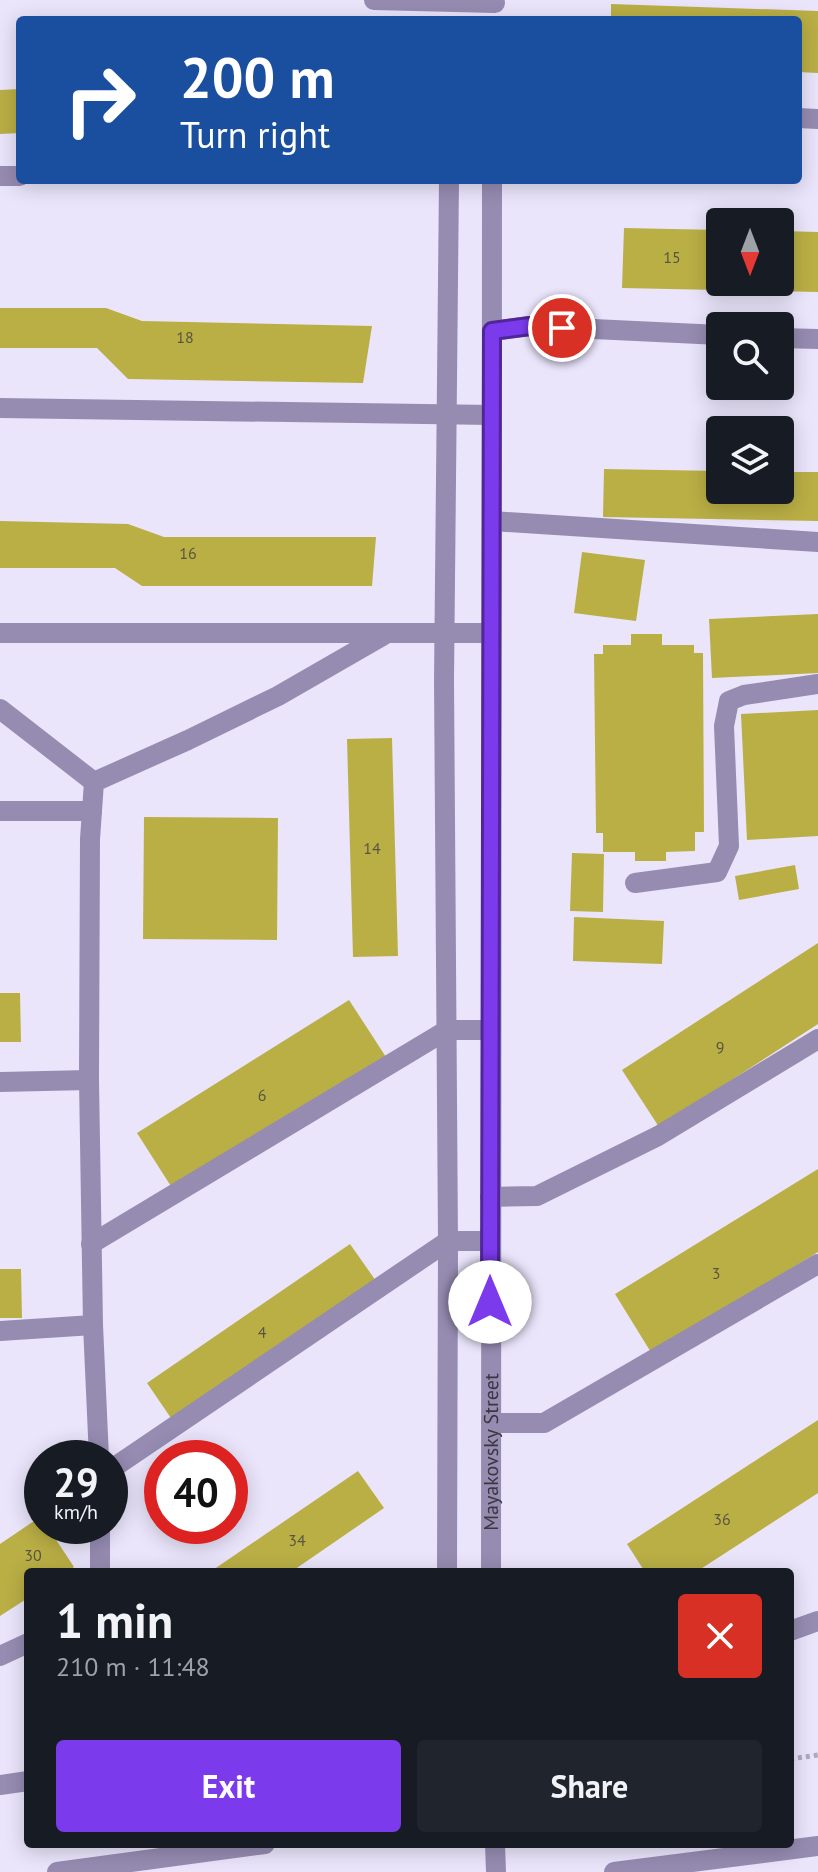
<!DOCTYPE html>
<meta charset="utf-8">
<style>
body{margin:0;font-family:"PT Sans",sans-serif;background:#20242c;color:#f1f3f6;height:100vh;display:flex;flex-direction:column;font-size:30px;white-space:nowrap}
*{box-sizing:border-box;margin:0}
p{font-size:26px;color:#9ea1a6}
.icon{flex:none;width:44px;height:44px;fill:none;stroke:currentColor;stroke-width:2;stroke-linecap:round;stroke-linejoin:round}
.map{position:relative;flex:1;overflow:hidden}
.details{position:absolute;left:24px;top:1568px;width:770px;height:280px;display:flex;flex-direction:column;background:#171b24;border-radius:8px;box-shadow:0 4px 20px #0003}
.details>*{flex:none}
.top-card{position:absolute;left:16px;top:16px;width:786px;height:168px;border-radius:8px;box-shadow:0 4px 20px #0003;background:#1a4fa0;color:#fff;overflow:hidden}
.needle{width:52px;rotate:180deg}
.buttons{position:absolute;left:706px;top:208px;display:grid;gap:16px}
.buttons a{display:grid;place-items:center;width:88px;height:88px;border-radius:8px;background:#171b24;box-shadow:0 4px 20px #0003;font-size:40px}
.speed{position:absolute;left:24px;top:1440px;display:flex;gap:16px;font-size:40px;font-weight:700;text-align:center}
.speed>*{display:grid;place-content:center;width:104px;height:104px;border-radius:50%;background:#171b24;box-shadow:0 4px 20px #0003;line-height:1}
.speed small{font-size:20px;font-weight:400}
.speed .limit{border:12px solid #d22;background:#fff;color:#111}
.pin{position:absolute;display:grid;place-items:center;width:68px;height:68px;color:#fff;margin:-34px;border:4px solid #fff;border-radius:50%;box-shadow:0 2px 8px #0007}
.me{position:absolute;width:88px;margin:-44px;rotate:0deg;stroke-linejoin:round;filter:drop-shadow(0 0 6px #0008)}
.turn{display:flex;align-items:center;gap:28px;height:168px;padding:0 32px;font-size:36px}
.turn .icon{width:104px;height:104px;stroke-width:2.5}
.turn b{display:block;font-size:56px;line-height:68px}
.round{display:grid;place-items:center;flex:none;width:84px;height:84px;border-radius:8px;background:#20242c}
.headline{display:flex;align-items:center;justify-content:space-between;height:136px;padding:0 32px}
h1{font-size:48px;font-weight:700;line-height:60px}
.cta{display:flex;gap:16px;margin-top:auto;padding:16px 32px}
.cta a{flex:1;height:92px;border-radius:8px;background:#7c3aed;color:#fff;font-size:32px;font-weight:700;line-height:92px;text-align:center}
.cta a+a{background:#20242c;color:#f1f3f6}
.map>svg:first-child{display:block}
.building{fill:#baaf45}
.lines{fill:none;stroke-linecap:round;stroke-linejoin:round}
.path{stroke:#aeaabb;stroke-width:5;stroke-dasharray:4 4;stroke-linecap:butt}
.minor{stroke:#968cb2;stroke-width:20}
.route-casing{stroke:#51269a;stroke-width:20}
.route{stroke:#7c3aed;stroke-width:14}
.labels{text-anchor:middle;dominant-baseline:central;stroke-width:6;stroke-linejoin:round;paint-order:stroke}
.number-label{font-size:16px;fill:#595541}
.street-label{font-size:20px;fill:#393740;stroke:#f7f4fd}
</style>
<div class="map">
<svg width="818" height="1872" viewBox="0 0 818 1872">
<rect width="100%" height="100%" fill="#eae5fb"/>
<g class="building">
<polygon points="611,4 818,11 818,73 798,72 798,20 611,20"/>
<polygon points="20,89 20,133 0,134 0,90"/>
<polygon points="624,228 720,230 720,282 780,282 780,231 818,232 818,292 622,288"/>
<polygon points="0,308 106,308 142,321 372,326 363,383 128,379 97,348 0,348"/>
<polygon points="604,469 720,471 720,490 780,490 780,472 818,472 818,521 603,517"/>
<polygon points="0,521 128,524 164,537 376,537 372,586 142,586 115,568 0,568"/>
<polygon points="582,552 645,560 636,621 574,613"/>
<polygon points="818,614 818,673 712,678 709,619"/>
<polygon points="631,634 662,634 662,645 694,645 694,653 703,653 704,832 695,832 695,851 666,852 666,861 635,861 635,852 603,852 603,833 596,833 594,654 603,654 603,645 631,645"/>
<polygon points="818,710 818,836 747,840 741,714"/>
<polygon points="392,738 398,956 353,957 347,739"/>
<polygon points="144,817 278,818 277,940 143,939"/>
<polygon points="572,853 604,854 603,912 570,911"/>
<polygon points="795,865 799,889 739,900 735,876"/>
<polygon points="574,917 664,921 662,964 573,961"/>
<polygon points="818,943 818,1024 659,1127 622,1070"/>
<polygon points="0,993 20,993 21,1042 0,1042"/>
<polygon points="349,1000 386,1057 174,1191 137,1133"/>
<polygon points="818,1169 818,1252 652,1354 615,1294"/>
<polygon points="350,1244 376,1281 173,1421 147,1383"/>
<polygon points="0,1269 21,1269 22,1318 0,1318"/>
<polygon points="818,1420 818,1493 696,1572 645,1572 627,1544"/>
<polygon points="358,1471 384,1508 291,1572 210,1572"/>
<polygon points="40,1517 42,1526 47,1526 74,1567 67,1572 28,1572 28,1598 0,1616 0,1544"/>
</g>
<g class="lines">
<polyline class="path" points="790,1759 818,1755"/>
<g class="minor">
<polyline points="374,0 495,3"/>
<polyline points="798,118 818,119"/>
<polyline points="0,176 20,176"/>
<polyline points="492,331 530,326 720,335"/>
<polyline points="780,338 818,339"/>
<polyline points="0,408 492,415"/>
<polyline points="492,521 818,542"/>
<polyline points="0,633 491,633"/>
<polyline points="0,709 94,782"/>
<polyline points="0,811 92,811"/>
<polyline points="635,883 717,872 729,846 724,726 729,701 744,695 818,684"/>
<polyline points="89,1080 93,1325 99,1458"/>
<polyline points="0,1082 89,1080 90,839 94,782 188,740 278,696 384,635"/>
<polyline points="490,1197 537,1196 658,1136 818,1039"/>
<polyline points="91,1244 447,1030 491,1030"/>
<polyline points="0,1331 93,1325"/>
<polyline points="491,1423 544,1423 818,1264"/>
<polyline points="110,1470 448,1241 490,1241"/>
<polyline points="100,1526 100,1572"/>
<polyline points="447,1572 448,1241 444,680 449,180"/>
<path id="s1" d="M491,1572l1,-1392"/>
<polyline points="790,1631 818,1621"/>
<polyline points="0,1656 28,1643"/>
<polyline points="0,1785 28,1781"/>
<polyline points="495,1844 496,1872"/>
<polyline points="57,1872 265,1844"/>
<polyline points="614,1872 818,1846"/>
</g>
</g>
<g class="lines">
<g class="route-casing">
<polyline id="route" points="490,1302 492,331 530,326 562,328"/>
</g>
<use href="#route" class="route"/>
</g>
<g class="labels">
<g class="number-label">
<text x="672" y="257">15</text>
<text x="185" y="337">18</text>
<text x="188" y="553">16</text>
<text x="372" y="848">14</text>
<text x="720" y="1047">9</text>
<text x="262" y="1095">6</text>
<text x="716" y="1273">3</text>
<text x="262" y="1332">4</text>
<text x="722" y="1519">36</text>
<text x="297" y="1540">34</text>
<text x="33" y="1555">30</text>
</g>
<g class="street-label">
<text stroke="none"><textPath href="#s1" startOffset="120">Mayakovsky Street</textPath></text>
</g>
</g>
</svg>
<div class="buttons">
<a><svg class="needle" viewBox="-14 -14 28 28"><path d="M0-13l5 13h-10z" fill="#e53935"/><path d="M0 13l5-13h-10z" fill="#9ea1a6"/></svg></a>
<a><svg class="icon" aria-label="search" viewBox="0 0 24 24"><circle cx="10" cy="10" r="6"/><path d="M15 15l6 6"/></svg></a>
<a><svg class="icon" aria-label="layers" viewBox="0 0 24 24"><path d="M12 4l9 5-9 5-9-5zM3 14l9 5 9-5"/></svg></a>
</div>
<div class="speed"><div>29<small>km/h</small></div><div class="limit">40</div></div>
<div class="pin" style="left:562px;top:328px;background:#d93025"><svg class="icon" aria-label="arrive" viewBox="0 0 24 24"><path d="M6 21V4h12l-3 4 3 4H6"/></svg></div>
<svg class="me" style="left:490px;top:1302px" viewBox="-20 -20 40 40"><circle r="19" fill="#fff"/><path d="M0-13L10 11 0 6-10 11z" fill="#7c3aed"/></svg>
<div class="top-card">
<div class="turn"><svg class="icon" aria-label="right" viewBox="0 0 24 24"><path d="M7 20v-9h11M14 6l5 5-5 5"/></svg><div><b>200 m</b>Turn right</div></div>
</div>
<section class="details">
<div class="headline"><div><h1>1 min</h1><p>210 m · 11:48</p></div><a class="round" style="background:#d93025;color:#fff"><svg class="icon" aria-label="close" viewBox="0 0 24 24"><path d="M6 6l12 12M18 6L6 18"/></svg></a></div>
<div class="cta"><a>Exit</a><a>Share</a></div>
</section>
</div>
